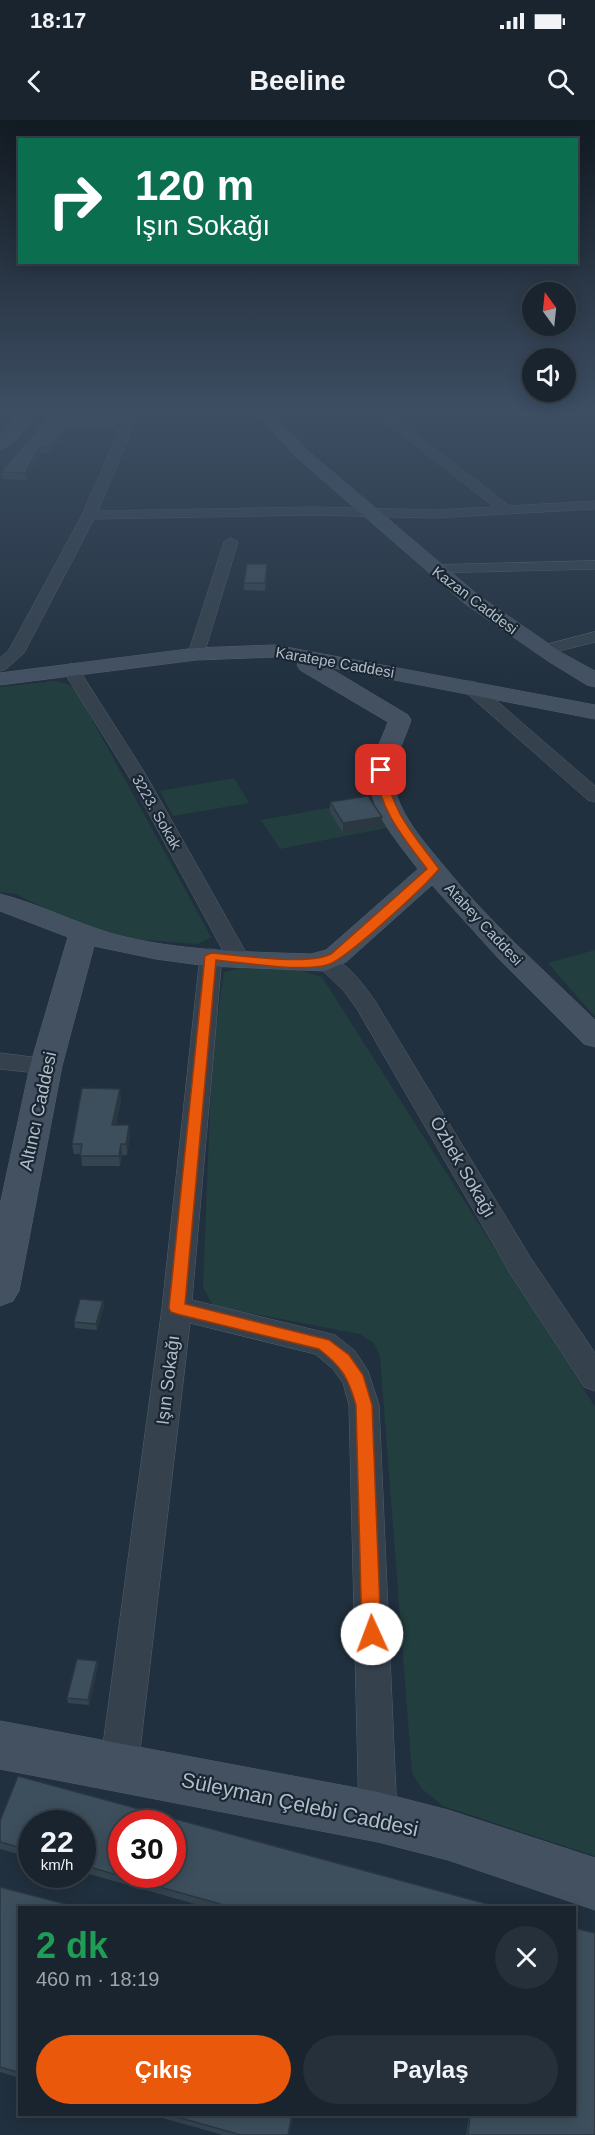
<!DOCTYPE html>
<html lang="tr">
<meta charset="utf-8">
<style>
body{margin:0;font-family:Helvetica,sans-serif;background:#26303a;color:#f1f3f6;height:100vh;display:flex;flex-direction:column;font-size:22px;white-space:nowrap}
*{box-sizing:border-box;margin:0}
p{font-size:20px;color:#9fa4aa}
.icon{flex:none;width:33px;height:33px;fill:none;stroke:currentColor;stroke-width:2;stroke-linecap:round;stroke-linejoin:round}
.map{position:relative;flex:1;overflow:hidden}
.drawer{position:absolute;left:18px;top:1786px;width:558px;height:210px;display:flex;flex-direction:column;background:#19242e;border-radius:0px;box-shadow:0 3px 15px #0003,0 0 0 2px #37414a}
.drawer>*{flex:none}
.guide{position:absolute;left:18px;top:18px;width:560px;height:126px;border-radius:0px;box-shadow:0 3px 15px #0003,0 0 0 2px #37414a;background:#0b6e4f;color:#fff;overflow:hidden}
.needle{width:39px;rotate:345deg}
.controls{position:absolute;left:522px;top:162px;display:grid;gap:12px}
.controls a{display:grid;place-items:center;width:54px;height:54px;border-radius:50%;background:#19242e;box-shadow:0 3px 15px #0003,0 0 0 2px #37414a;font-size:30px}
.speed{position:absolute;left:18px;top:1690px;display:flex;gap:12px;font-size:30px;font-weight:700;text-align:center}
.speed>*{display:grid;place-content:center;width:78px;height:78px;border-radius:50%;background:#19242e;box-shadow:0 3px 15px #0003,0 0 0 2px #37414a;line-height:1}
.speed small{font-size:15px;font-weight:400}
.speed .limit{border:9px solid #d22;background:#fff;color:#111}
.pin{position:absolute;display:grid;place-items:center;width:51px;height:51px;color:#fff;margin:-26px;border-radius:12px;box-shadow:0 3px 9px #0006}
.me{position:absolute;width:66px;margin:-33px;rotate:358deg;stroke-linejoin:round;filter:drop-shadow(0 0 4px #0008)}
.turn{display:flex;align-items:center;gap:21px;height:126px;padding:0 18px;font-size:27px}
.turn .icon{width:78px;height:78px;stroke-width:2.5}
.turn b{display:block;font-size:42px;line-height:51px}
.round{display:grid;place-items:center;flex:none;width:63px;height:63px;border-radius:32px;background:#26303a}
.headline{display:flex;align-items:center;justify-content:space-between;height:102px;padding:0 18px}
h1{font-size:36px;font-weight:600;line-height:45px;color:#1e9e55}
.primary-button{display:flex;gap:12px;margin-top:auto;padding:12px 18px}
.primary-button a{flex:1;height:69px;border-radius:36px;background:#ea580c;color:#fff;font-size:24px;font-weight:600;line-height:69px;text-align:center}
.primary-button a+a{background:#26303a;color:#f1f3f6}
.status{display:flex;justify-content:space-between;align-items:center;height:42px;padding:0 30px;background:#19242e;direction:ltr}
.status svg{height:16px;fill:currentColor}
header{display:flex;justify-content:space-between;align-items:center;height:78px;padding:0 18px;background:#19242e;font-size:27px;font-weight:600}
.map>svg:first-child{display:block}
.green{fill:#233e3f}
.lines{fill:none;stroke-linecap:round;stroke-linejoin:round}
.street-casing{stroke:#535f6c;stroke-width:1}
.secondary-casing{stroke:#535f6c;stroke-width:1}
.street{fill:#35424e;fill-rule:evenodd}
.secondary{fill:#435161;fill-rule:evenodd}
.wall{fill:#344450;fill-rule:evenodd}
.shaded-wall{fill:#2b3741}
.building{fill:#3d4f5d;stroke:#2b3741;stroke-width:1.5;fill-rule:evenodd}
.route{fill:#ea580c;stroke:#983908;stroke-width:1.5}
.labels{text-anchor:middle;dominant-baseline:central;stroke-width:4.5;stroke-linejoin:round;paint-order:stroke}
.far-street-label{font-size:15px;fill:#b1bcc9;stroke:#1a2733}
.street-label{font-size:18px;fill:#b1bcc9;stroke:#1a2733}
.near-street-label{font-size:21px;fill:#b1bcc9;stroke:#1a2733}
</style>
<div class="status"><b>18:17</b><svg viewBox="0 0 49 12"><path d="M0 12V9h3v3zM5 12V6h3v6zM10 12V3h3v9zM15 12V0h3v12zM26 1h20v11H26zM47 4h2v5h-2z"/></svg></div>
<header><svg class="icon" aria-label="back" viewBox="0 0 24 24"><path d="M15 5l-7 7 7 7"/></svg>Beeline<svg class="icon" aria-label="search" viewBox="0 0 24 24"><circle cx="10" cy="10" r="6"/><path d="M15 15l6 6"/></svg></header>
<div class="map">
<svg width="595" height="2015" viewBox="0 0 595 2015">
<rect width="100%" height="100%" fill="#21303e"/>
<g class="green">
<polygon points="54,561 68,564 77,572 211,817 198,824 129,819 70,801 16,774 0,772 0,567"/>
<polygon points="234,658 249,683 173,696 160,671"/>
<polygon points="372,680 391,707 280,729 261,700"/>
<polygon points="595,830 595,897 548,843"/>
<polygon points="241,848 299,850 322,857 595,1287 595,1736 443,1686 422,1669 412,1653 380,1236 374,1223 360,1214 213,1186 203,1167 212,937 224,852"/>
</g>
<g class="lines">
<g class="street-casing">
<g id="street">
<polygon points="129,288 141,288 98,391 314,387 434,390 494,387 368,288 381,288 510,386 595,381 595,389 434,398 314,395 94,399 24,533 6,549 0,551 0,538 9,530 82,395"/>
<polygon points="231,418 238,422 204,534 202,537 190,537 188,534 224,422"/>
<polygon points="595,441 595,449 434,453 427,449 434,445"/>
<polygon points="595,512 595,522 543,535 535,530 537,527"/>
<polygon points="70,544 76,545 146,655 249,838 246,843 238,845 230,843 227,838 128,655 62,549"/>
<polygon points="469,561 475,562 595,666 595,682 588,680 463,570 461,566"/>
<polygon points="211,829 219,831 222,836 192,1180 335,1215 355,1231 368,1251 379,1285 397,1697 392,1711 378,1716 364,1711 359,1697 349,1285 343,1263 333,1249 315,1234 190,1203 138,1647 132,1660 119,1666 106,1660 100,1647 162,1188 200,836 203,831"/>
<path d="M325,835c21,5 38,29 50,46l155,256 65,96v38l-11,-4 -74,-114 -153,-264 -13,-18 -30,-29 3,-5z"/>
<polygon points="0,933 55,940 58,946 55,952 46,954 0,949"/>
</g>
</g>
<g class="secondary-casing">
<g id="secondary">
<path d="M23,288h14c-8,14 -21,38 -37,42v-14z"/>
<polygon points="252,288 267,288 307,330 478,475 562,533 595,551 595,567 587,565 548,541 464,483 295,336"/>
<polygon points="403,288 595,288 595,296 410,292"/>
<path d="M275,525l320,60v14l-267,-52 80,48 3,5c-6,20 -21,44 -17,66 7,31 31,57 50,80 45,56 100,104 151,154v27l-11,-3 -85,-85 -67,-74 -86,77 -21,9 -117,-5 -52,-7 -62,-13 -32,120 -43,225 -6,10 -13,5v-101l30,-139 38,-129 -68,-26v-17c39,10 75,29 113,40 64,17 133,18 198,20l15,-4 92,-81c-19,-25 -51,-61 -48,-94 2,-19 12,-36 18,-53l-88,-52 -3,-5 2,-3 -24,-5 -79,3 -196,25v-12l196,-25z"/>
<polygon points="0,1601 378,1672 448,1690 595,1738 595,1790 448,1740 378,1722 0,1649"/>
</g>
</g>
<use href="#street" class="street"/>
<use href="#secondary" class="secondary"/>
</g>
<g class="wall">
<polygon points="52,288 123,288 116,309 69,309 50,333 41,333 26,360 2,359 1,352 39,308"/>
<polygon points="267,451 265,471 244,470 244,463"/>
<polygon points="330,682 381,707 343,713 330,692"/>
<polygon points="121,980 116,1005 130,1015 127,1035 122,1035 120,1046 82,1046 81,1034 74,1034 72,1024"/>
<polygon points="103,1181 104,1186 97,1210 75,1208 74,1202"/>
<polygon points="97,1541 98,1546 89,1585 68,1583 67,1578"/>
<path d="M18,1656l484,132h-293l-127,-36v-48h-50v34l-32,-9v-28zM122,1704h50v51h-50z"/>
<polygon points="0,1767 20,1788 20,1958 0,1952"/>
<polygon points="152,1995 293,1995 289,2015 223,2015"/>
<polygon points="469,1995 574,1995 595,2015 466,2015"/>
</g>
<g class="shaded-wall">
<polygon points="120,288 123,288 116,309 115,303"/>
<polygon points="69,303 69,309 50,333 49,327"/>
<polygon points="40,326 41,333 26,360 25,353"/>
<polygon points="267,444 267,451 265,471 265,463"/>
<polygon points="382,697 381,707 343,713 343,703"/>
<polygon points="120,969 121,980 114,1015 112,1005"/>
<polygon points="129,1005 130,1015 127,1035 126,1024"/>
<polygon points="121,1024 122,1035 120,1046 119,1036"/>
<polygon points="103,1181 104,1186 97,1210 96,1204"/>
<polygon points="97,1541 98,1546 89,1585 88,1580"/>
<polygon points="292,1995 293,1995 289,2015 288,2015"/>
</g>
<g class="building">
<polygon points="52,288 120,288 115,303 69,303 49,327 40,326 25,353 1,352 39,308"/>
<polygon points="247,444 267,444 265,463 244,463"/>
<polygon points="368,676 382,697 343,703 330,682"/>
<polygon points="82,968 120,969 112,1005 129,1005 126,1024 121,1024 119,1036 80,1036 82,1024 72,1024"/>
<polygon points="80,1179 103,1181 96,1204 74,1202"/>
<polygon points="77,1539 97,1541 88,1580 67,1578"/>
<path d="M18,1656l484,132h-268l-152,-43v-41h-50v27l-32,-9v-21zM122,1704h50v51h-50z"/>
<polygon points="0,1767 81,1788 20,1788 20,1953 0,1947"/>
<polygon points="574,1808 595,1813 595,2015 468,2015 470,1995 574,1995"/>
<polygon points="170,1995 292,1995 288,2015 241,2015"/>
</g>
<linearGradient id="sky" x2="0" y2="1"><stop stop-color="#121a22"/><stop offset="0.51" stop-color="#3d4e63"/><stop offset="1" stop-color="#3d4e63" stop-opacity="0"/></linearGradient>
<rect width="595" height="570" fill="url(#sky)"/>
<path class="route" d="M381,647l5,3c4,41 30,67 53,99 -14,17 -94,92 -112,96 -29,7 -80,-2 -111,-5l-31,344 144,36 20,15 14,20 9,30 9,229 -3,6 -6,3 -7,-3 -3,-6 -6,-229c-8,-28 -14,-38 -37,-56l-142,-35 -6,-2 -2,-4 36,-352 6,-3c29,2 96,13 120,1l96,-85c-23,-31 -48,-59 -51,-99z"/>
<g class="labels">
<g class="far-street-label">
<text transform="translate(475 480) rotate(37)">Kazan Caddesi</text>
<text transform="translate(335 542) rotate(10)">Karatepe Caddesi</text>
<text transform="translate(157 692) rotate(60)">3223. Sokak</text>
<text transform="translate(484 804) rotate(47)">Atabey Caddesi</text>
</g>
<g class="street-label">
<text transform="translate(38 991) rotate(-78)">Altıncı Caddesi</text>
<text transform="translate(463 1047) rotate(60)">Özbek Sokağı</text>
<text transform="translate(168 1260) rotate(-83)">Işın Sokağı</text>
</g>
<g class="near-street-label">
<text transform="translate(300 1684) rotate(12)">Süleyman Çelebi Caddesi</text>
</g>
</g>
</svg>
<div class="controls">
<a><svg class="needle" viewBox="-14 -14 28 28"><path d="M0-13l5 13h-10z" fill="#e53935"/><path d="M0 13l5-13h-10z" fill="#9fa4aa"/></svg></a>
<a><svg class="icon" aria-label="sound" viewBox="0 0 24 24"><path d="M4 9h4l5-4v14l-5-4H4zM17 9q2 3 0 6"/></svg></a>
</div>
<div class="speed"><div>22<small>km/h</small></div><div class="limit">30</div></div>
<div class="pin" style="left:381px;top:650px;background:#d93025"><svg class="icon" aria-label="arrive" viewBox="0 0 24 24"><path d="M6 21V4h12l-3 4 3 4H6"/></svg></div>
<svg class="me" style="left:372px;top:1514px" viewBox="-20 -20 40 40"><circle r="19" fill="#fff"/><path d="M0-13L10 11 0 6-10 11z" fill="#ea580c"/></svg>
<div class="guide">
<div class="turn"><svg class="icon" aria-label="right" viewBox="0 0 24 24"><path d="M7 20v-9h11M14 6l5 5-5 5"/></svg><div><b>120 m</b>Işın Sokağı</div></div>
</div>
<section class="drawer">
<div class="headline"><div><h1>2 dk</h1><p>460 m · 18:19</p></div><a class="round"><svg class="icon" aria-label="close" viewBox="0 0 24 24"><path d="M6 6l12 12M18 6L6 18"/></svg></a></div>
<div class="primary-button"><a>Çıkış</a><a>Paylaş</a></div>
</section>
</div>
